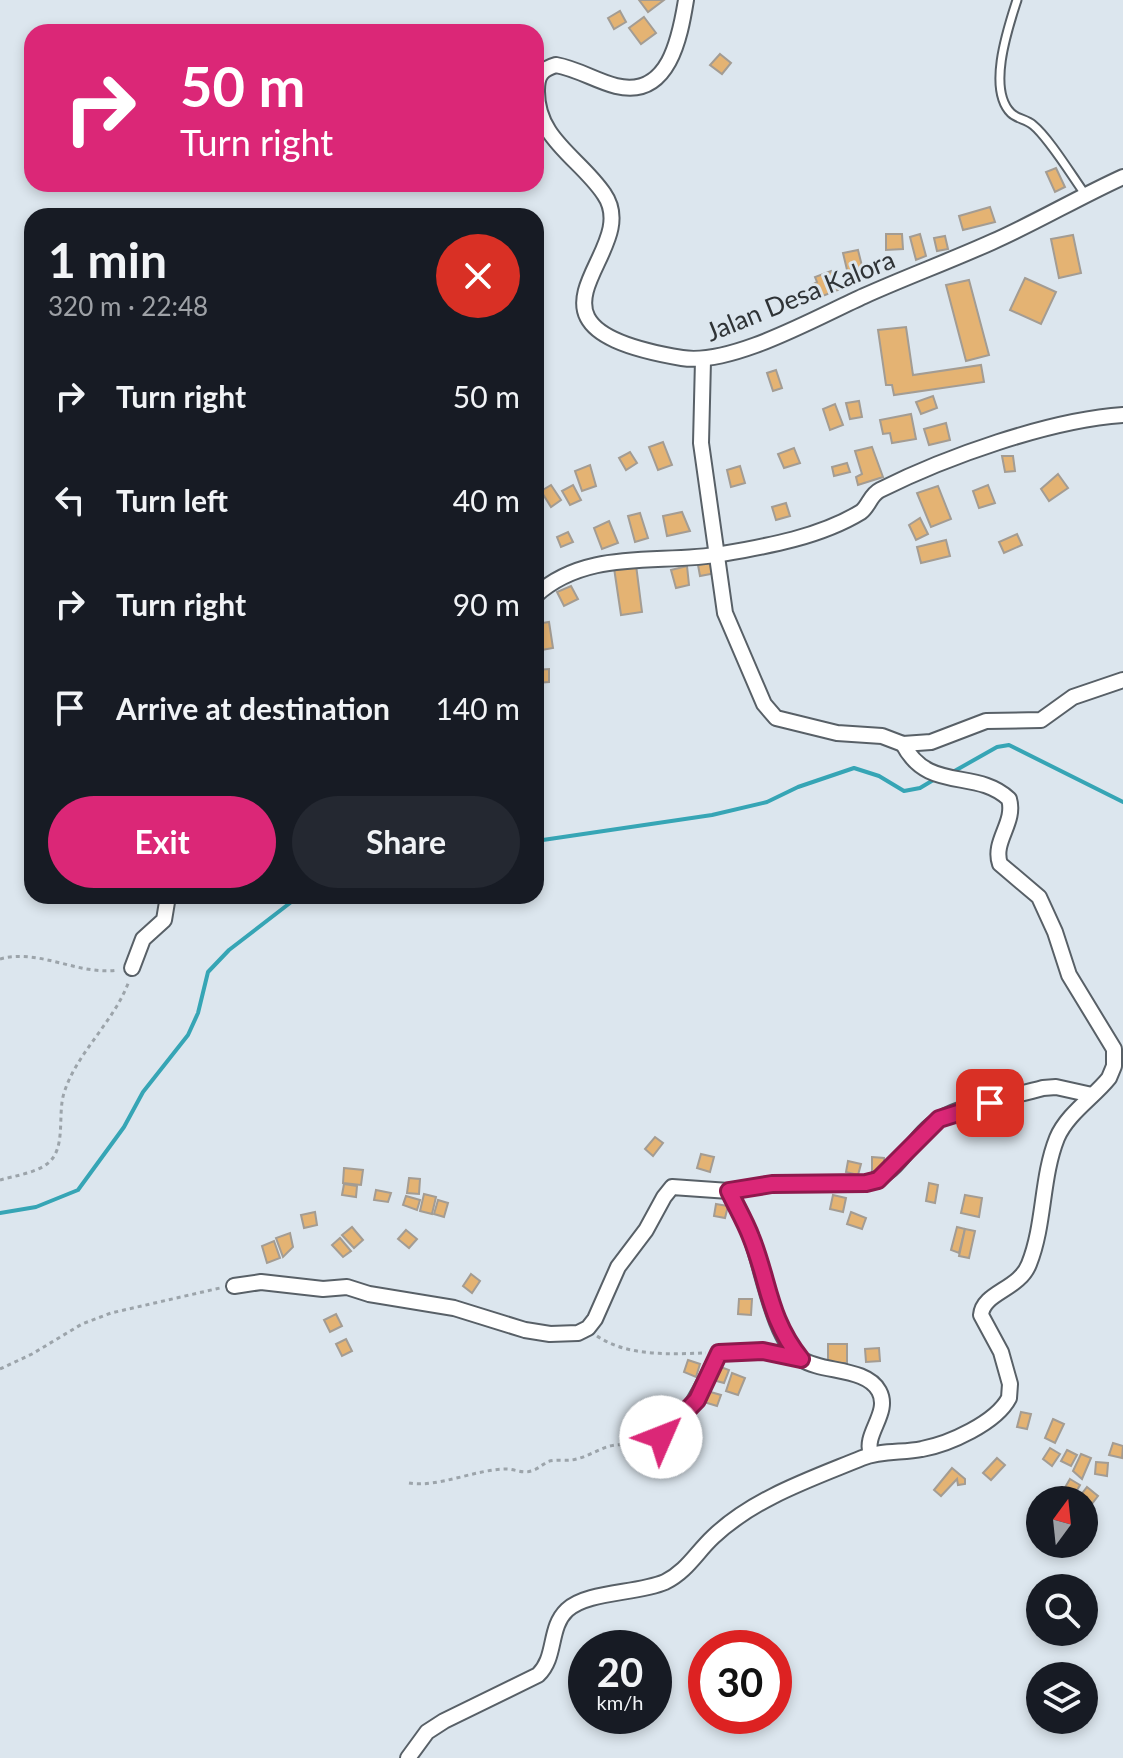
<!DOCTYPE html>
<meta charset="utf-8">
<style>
body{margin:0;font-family:Lato,sans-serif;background:#242831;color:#f1f3f6;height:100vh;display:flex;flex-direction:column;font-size:30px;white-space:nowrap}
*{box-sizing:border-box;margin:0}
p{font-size:26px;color:#9ea1a6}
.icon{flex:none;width:44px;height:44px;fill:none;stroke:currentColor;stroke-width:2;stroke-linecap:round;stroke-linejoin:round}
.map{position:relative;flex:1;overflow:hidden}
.panel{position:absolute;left:24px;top:208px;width:520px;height:696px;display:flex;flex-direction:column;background:#171b24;border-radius:24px;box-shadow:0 4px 12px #0003}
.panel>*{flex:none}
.guide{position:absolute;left:24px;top:24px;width:520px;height:168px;border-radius:24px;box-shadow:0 4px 12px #0003;background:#db2777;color:#fff;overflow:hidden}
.needle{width:52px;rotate:15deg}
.controls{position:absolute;left:1026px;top:1486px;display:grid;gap:16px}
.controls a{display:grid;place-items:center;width:72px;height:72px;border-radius:50%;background:#171b24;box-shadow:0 4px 12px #0003;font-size:40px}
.speed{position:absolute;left:568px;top:1630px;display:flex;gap:16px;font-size:40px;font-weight:700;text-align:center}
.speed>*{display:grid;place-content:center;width:104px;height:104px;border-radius:50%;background:#171b24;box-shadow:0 4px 12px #0003;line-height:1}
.speed small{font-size:20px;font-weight:400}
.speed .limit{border:12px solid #d22;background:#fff;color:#111}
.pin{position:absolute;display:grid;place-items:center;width:68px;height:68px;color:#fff;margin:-34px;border-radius:16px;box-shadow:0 4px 12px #0006}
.me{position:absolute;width:88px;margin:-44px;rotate:46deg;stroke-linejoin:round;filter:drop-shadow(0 0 6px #0008)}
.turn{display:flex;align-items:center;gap:28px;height:168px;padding:0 24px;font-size:36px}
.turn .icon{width:104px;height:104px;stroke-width:2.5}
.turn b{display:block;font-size:56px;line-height:68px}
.round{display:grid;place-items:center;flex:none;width:84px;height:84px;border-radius:42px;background:#242831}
.headline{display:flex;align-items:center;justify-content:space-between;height:136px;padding:0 24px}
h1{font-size:48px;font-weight:700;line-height:60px}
.cta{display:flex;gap:16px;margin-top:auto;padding:16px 24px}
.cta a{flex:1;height:92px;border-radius:48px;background:#db2777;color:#fff;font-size:32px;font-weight:700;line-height:92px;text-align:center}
.cta a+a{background:#242831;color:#f1f3f6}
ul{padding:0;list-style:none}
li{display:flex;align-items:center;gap:24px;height:104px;padding:0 24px}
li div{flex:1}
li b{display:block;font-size:30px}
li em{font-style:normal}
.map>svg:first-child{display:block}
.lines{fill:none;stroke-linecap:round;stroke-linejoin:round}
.stream{stroke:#36a5b5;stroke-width:4}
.building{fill:#e4b373;stroke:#a39c93;stroke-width:2}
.service-casing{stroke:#586067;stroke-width:11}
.minor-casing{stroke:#586067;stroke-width:18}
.path{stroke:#9ca4aa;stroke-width:3;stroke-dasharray:4 4;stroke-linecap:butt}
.service{stroke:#fff;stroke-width:7}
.minor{stroke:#fff;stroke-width:14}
.route-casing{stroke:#8e194d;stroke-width:20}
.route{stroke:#db2777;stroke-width:14}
.labels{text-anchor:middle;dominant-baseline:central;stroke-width:6;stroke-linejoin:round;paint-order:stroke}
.street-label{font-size:26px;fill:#2f3336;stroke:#dce6ee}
</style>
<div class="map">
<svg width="1123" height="1758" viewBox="0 0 1123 1758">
<rect width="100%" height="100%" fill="#dce6ee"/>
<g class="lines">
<g class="stream">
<polyline points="951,773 997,747 1009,745 1123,802"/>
<polyline points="536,841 712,815 767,802 798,787 854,768 879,776 904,791 920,788 935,779"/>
<polyline points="0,1213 36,1207 78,1190 124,1127 143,1092 188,1035 198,1013 208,972 229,950 299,896"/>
</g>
</g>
<g class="building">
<polygon points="639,0 664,0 648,12"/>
<polygon points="620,11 626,22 614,29 608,18"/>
<polygon points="644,17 656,33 641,44 629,28"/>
<polygon points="720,54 731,63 722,74 710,65"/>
<polygon points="1056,168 1065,187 1055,192 1046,172"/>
<polygon points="990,207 995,222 963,230 959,216"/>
<polygon points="886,234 902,234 903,249 886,250"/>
<polygon points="920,234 926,256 916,260 910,237"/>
<polygon points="1073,235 1081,273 1059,278 1051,239"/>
<polygon points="945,236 948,249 937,251 934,238"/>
<polygon points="858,250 863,270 848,274 843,253"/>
<polygon points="831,271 838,290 815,299 810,286 817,282 815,277"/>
<polygon points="1025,278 1056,292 1041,324 1010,310"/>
<polygon points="969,280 989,355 966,361 946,285"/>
<polygon points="906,327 913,375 981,365 984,382 894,395 892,385 886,385 878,330"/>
<polygon points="776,370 782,388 773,391 767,373"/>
<polygon points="933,396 937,408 921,414 916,402"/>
<polygon points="859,401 862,417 850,419 846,403"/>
<polygon points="835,404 843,425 830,430 823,409"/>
<polygon points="911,414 916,439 892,443 890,433 883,434 880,420"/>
<polygon points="946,423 950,440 929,445 924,429"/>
<polygon points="663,442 672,465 658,470 649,447"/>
<polygon points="872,447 883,477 858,485 856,477 862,474 855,451"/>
<polygon points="794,448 800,463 784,468 778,454"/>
<polygon points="630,452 637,463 626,470 619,458"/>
<polygon points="1002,456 1013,456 1015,471 1005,472"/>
<polygon points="847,463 850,472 834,476 832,467"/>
<polygon points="590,465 596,486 582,491 575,471"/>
<polygon points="740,466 745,483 731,487 727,470"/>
<polygon points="1058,474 1068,488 1049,501 1041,489"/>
<polygon points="551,485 561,500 551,507 541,491"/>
<polygon points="573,485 581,500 570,505 562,491"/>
<polygon points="988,485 995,503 979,508 973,491"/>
<polygon points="938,486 951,519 931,527 917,493"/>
<polygon points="786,503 790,516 776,520 772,507"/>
<polygon points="682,512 690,531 667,536 663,516"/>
<polygon points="640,513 648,538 635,542 628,516"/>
<polygon points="920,518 928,534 916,540 909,525"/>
<polygon points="609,521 618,543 602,549 594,528"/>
<polygon points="568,532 573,542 561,547 557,537"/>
<polygon points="1017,534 1022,545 1004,553 999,542"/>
<polygon points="946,540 950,556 921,563 917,547"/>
<polygon points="713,562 716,573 700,576 698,565"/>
<polygon points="636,565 642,612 621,615 614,568"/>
<polygon points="687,566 689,585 676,588 671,570"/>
<polygon points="571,586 578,599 564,606 557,592"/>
<polygon points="549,622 553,648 536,651 536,624"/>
<polygon points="549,669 549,682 536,683 536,670"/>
<polygon points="655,1137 663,1143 653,1156 645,1149"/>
<polygon points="701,1154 714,1157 710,1172 697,1168"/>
<polygon points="872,1157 884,1158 884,1173 872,1172"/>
<polygon points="848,1161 861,1164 858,1175 846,1172"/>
<polygon points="344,1168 363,1170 361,1185 343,1183"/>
<polygon points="409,1178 420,1179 419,1194 407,1193"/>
<polygon points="929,1183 938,1185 935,1203 926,1201"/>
<polygon points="344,1184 357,1186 356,1197 342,1195"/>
<polygon points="376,1190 391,1193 388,1202 374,1200"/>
<polygon points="424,1194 436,1197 432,1214 420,1211"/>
<polygon points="833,1195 846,1198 843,1212 830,1209"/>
<polygon points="965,1195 982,1198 979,1217 961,1213"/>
<polygon points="406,1196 420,1200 417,1210 403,1205"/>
<polygon points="438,1200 448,1203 444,1217 434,1214"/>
<polygon points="716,1204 728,1206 725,1218 714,1216"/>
<polygon points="315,1212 317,1225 304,1228 301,1215"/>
<polygon points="851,1212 866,1218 862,1229 847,1224"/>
<polygon points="352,1227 363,1240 354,1248 342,1235"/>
<polygon points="957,1227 965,1229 959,1253 951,1250"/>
<polygon points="965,1229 975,1231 969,1258 959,1256"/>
<polygon points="406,1230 417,1239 409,1248 398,1239"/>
<polygon points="290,1233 293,1247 283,1257 276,1238"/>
<polygon points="340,1238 351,1251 343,1257 332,1245"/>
<polygon points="274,1241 280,1258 267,1263 262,1246"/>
<polygon points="471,1274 480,1281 472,1293 463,1286"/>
<polygon points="739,1299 752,1299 751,1315 738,1314"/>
<polygon points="336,1314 342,1326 330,1332 324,1320"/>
<polygon points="346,1339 352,1351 342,1356 336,1344"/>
<rect x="828" y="1344" width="19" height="19"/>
<polygon points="879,1348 880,1361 866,1362 865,1349"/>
<polygon points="688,1360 700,1364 696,1377 684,1372"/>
<polygon points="718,1366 729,1370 724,1383 713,1380"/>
<polygon points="732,1373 745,1378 738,1395 726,1391"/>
<polygon points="707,1391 721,1395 717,1406 704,1402"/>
<polygon points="1021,1412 1031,1414 1027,1429 1017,1427"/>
<polygon points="1053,1419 1064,1424 1055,1443 1045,1438"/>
<polygon points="675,1427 687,1434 678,1448 666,1441"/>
<polygon points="1113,1443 1123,1446 1122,1458 1109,1455"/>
<polygon points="1050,1448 1060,1454 1052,1466 1043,1459"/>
<polygon points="1067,1450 1077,1455 1071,1466 1061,1461"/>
<polygon points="1081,1454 1091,1458 1082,1479 1073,1471"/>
<polygon points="997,1458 1005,1465 991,1480 983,1473"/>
<polygon points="1096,1462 1108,1463 1107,1476 1095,1474"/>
<polygon points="952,1468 965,1479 965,1484 958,1485 957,1479 941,1496 934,1490"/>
<polygon points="1070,1479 1080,1485 1073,1497 1063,1491"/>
<polygon points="1087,1487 1098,1496 1091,1505 1080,1496"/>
</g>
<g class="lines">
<g class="service-casing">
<path id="service" d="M1017,0c-9,28 -30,89 -6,113 6,6 15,6 22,12 16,13 39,51 52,69"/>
</g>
<g class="minor-casing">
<g id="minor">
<path d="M686,0c-6,37 -17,99 -70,86 -20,-5 -38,-17 -60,-21 -14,4 -19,10 -19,25 -1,49 43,68 67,104 42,60 -113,132 78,164 50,8 135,-41 182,-62 42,-19 86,-35 128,-54 45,-20 87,-45 131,-65"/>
<polyline points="703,360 701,443 725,613 764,704 776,718 837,733 882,736 903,744 931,742 986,721 1041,720 1073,697 1123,680"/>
<path d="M536,595c52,-47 123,-30 186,-41 46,-8 98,-17 139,-42 8,-6 9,-17 19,-22 66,-33 169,-70 243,-75"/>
<polyline points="132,968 143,939 164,920 168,896"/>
<path d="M729,1191c8,16 18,33 23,50 11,30 22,99 49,118 21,14 65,8 78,32 12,22 -16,43 -8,63"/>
<path d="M234,1286l27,-4 62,7 24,-2 22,7 85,14 71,22 25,4 28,-1 10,-5 7,-9 23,-52 28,-37 18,-33 8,-10 57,4 43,-7 94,-1c35,-9 45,-47 74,-64 22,-14 75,-23 103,-31l13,-1 36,8"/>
<path d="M645,1446c41,-16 56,-58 74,-93l44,-2 38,8"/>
<path d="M408,1758l19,-26 17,-11 94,-46c19,-18 10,-47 29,-65 20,-19 70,-16 98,-28 22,-11 31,-29 48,-45 41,-39 98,-58 149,-79 19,-8 41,-5 60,-9 27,-5 74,-26 87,-51l1,-14 -9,-32 -20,-37c2,-23 38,-25 48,-51 16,-40 12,-86 28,-126 10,-24 37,-41 52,-60l5,-12v-17l-45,-74 -14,-43 -16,-35 -39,-33c-8,-23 16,-41 9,-65 -33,-31 -81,-6 -106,-55"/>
</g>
</g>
<g class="path">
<path d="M0,959c39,-11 79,17 118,11"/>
<path d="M0,1180c14,-4 35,-7 47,-16 20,-15 10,-49 17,-71 13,-41 50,-71 65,-112"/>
<path d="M597,1336c31,21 74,18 109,17"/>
<polyline points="0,1369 32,1354 82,1324 111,1313 220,1288"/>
<path d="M409,1483c28,5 68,-14 97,-14 9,0 17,5 25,2 7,-2 11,-6 16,-9 7,-3 17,-1 25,-2 23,-4 34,-20 59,-14"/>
</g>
<use href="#service" class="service"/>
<use href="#minor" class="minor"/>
</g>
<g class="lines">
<g class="route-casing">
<path id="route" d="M661,1437l36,-37 22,-47 44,-2 38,8c-33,-41 -32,-78 -50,-122 -6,-16 -15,-31 -22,-46l43,-7 94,-1 12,-3 61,-61 51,-16"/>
</g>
<use href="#route" class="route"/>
</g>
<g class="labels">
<g class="street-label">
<text transform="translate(800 295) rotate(-22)">Jalan Desa Kalora</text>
</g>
</g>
</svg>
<div class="controls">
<a><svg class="needle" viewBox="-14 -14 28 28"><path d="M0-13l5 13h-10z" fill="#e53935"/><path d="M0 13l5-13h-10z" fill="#9ea1a6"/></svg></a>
<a><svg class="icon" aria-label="search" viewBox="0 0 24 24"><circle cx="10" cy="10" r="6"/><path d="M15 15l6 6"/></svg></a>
<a><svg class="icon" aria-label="layers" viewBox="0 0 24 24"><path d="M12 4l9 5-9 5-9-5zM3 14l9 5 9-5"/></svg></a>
</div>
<div class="speed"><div>20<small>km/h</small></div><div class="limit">30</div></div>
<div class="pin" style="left:990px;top:1103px;background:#d93025"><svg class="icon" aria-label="arrive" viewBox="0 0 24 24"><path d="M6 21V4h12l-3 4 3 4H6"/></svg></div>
<svg class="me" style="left:661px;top:1437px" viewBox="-20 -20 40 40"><circle r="19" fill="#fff"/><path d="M0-13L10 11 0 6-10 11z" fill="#db2777"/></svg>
<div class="guide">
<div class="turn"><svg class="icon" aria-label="right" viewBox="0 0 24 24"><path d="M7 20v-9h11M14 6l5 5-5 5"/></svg><div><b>50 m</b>Turn right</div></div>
</div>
<section class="panel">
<div class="headline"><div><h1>1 min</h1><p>320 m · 22:48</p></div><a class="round" style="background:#d93025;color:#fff"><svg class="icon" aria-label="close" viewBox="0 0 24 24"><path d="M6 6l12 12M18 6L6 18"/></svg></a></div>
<ul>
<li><svg class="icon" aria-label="right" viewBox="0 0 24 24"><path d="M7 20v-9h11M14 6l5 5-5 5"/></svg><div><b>Turn right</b></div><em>50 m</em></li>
<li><svg class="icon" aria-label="left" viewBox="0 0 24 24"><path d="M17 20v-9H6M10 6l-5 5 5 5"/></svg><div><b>Turn left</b></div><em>40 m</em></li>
<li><svg class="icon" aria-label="right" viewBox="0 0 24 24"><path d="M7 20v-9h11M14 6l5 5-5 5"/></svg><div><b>Turn right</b></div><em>90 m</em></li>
<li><svg class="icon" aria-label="arrive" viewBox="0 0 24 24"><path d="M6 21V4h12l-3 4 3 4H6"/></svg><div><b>Arrive at destination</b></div><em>140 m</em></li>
</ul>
<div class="cta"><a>Exit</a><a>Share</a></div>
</section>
</div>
